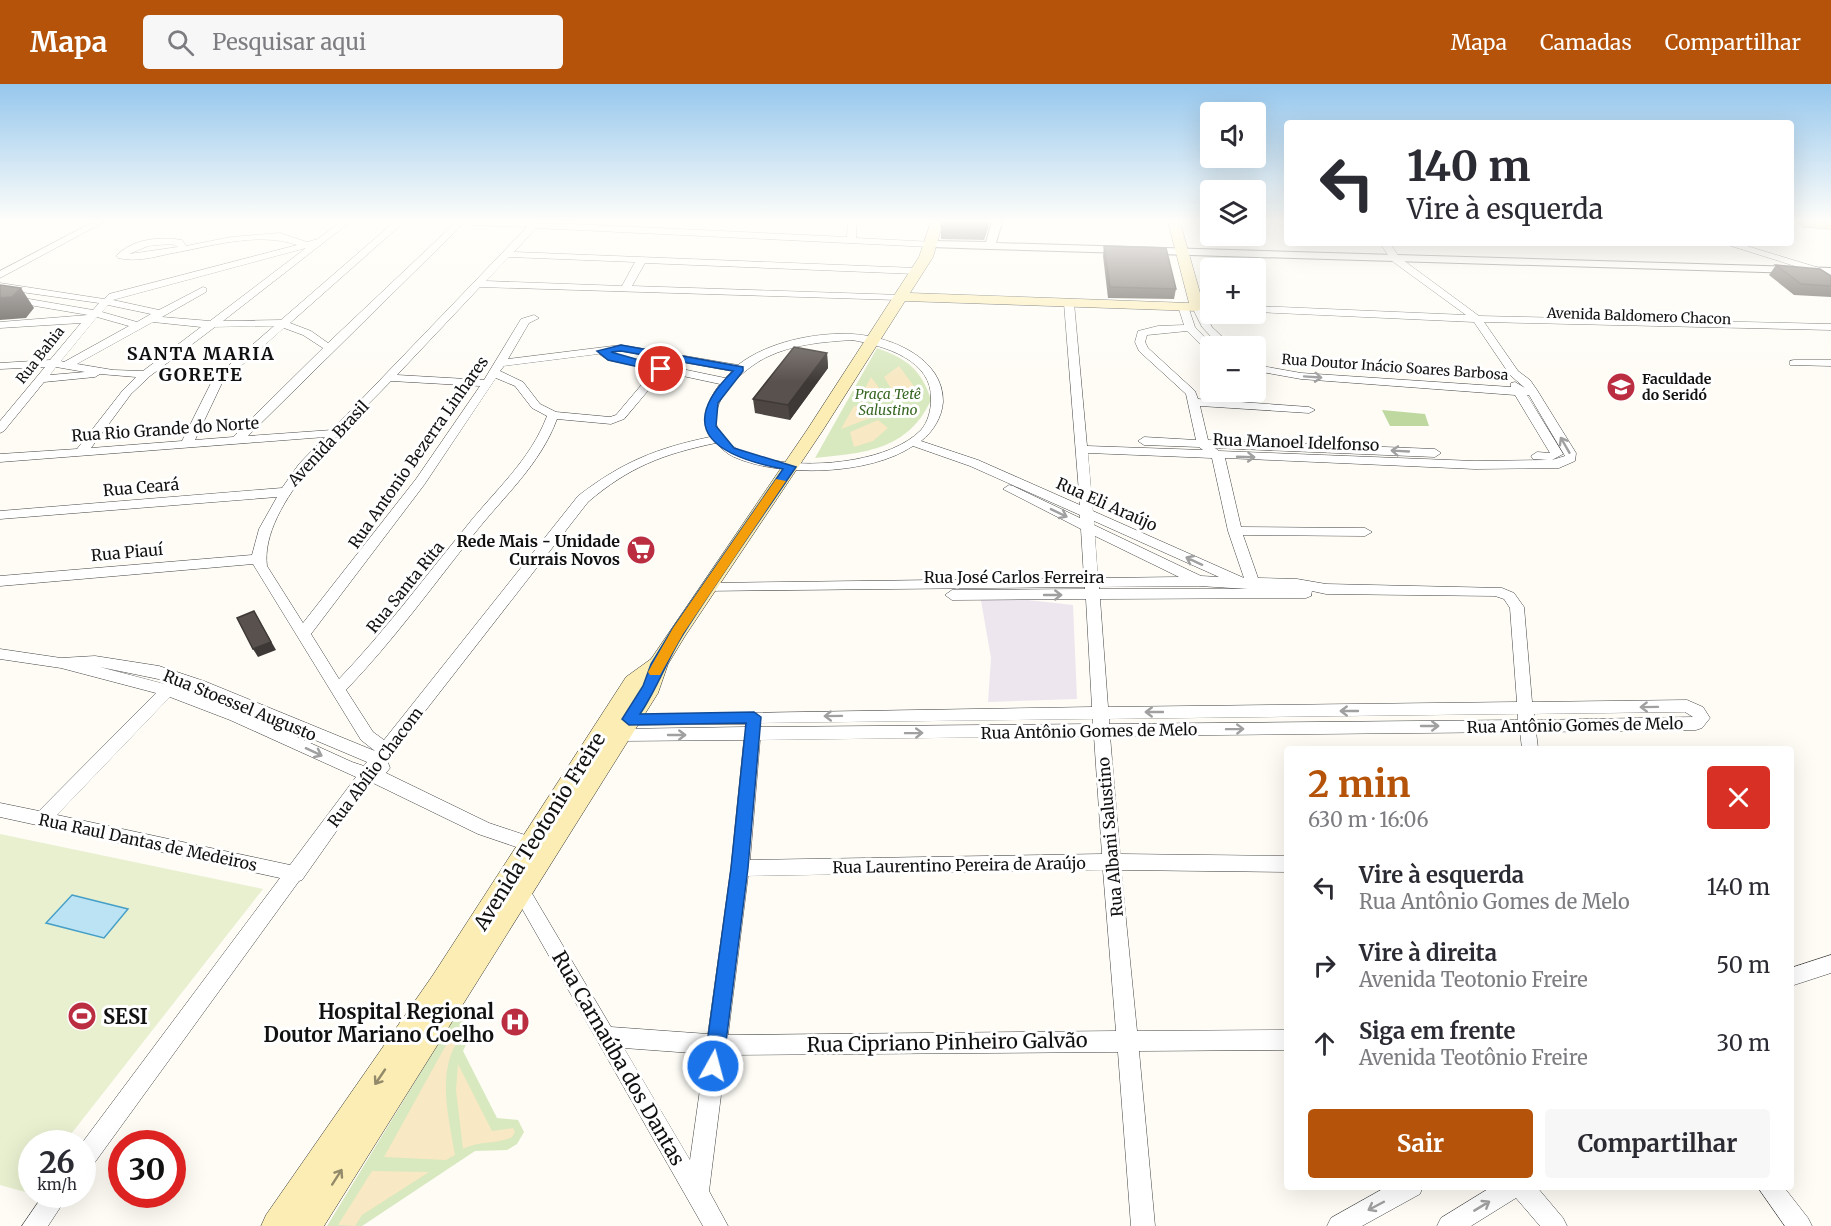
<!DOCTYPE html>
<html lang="pt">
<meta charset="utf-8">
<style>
body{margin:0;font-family:Merriweather,serif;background:#f7f7f7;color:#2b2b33;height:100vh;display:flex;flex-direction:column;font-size:22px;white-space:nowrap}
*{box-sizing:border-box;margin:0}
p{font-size:20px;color:#7c7c81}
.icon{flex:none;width:33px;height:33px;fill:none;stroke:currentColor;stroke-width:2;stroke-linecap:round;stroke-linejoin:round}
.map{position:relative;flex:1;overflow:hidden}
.drawer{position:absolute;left:1284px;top:662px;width:510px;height:444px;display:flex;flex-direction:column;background:#fff;border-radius:6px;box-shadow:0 6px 24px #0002}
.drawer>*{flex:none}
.hud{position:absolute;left:1284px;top:36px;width:510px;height:126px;border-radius:6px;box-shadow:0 6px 24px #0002;background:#fff;color:#2b2b33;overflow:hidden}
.tools{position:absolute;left:1200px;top:18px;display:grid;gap:12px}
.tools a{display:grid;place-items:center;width:66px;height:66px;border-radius:6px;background:#fff;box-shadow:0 6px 24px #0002;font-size:30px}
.speed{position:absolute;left:18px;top:1046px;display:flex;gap:12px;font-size:30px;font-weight:700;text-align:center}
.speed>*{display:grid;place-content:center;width:78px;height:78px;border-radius:50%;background:#fff;box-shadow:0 6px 24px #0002;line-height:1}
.speed small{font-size:15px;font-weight:400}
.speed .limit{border:9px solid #d22;background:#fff;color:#111}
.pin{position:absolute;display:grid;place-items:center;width:51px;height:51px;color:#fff;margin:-26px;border:3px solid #fff;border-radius:50%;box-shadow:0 2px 6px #0007}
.me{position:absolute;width:66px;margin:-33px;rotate:7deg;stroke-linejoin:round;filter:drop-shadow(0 0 4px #0008)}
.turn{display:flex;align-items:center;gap:21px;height:126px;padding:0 24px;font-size:27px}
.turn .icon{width:78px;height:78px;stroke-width:2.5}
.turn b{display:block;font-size:42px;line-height:51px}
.round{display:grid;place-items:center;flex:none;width:63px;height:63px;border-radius:6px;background:#f7f7f7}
.headline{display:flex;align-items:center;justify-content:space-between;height:102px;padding:0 24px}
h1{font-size:36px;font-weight:700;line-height:45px;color:#b45309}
.button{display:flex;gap:12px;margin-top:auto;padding:12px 24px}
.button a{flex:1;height:69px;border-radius:6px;background:#b45309;color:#fff;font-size:24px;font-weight:700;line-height:69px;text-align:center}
.button a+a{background:#f7f7f7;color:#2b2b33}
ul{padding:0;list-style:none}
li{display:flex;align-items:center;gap:18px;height:78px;padding:0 24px}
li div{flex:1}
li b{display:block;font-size:22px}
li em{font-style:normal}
header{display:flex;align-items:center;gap:36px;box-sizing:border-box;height:84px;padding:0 30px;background:#b45309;color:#fff}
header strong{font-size:28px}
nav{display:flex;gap:33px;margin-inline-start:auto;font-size:21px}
.search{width:420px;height:54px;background:#f7f7f7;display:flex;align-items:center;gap:15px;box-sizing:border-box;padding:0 21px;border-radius:6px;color:#7c7c81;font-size:22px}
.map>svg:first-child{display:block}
.industrial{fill:#ede6ee}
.green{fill:#d8e8bf}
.forest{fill:#bed89f}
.sand{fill:#f8e8c3}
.pitch{fill:#e8f0d0}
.water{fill:#bce3f4;stroke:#469fc7;stroke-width:1.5}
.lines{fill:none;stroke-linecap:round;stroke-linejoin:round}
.minor-casing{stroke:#444;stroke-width:1}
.tertiary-casing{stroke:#444;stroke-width:2}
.secondary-casing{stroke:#333;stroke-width:1}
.trunk-casing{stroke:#222;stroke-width:1}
.minor{fill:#fff;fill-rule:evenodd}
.tertiary{fill:#fff;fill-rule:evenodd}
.secondary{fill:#fbedb3;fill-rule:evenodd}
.trunk{fill:#f0b06b;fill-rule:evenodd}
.wall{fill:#4d4642}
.shaded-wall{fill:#3e3936}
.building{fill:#59514d;stroke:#3e3936;stroke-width:1.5}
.oneway{stroke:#a0a0a0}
.oneway2{stroke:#928a6a}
.route{fill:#1a73e8;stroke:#114b97;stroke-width:1.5}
.slow{fill:#f59e0b}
.labels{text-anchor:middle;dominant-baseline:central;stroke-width:6;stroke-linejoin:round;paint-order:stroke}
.far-street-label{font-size:14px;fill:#111;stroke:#fff}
.far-poi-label{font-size:14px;font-weight:bold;fill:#111;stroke:#fff;text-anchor:start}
.far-park-label{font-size:14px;font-style:italic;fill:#376623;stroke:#fff}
.street-label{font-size:16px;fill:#111;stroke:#fff}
.poi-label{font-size:16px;font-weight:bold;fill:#111;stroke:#fff;text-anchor:end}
.far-district-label{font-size:18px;font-weight:bold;letter-spacing:1.5px;fill:#111;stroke:#fff}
.near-street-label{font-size:20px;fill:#111;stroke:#fff}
.near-poi-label{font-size:20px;font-weight:bold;fill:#111;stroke:#fff;text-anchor:end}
</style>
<header>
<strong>Mapa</strong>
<div class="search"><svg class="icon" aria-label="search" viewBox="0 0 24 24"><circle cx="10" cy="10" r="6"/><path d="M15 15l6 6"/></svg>Pesquisar aqui</div>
<nav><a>Mapa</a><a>Camadas</a><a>Compartilhar</a></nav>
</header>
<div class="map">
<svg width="1831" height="1142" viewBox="0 0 1831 1142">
<rect width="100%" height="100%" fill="#fefcf5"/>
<polygon class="industrial" points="980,511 1073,521 1077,615 988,618 991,574"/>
<g class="green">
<path d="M877,264c29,10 45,22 54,52 -23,50 -66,53 -116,58z"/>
<polygon points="459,933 466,934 473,945 463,967 497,1034 518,1036 524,1048 517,1060 507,1066 475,1067 362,1142 327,1142 451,939"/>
</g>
<polygon class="forest" points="1382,326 1425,330 1429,342 1390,342"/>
<g class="sand">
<polygon points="899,282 916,305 894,310 884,293"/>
<polygon points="871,293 883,309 883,318 860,314"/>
<polygon points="854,322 878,326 873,333 841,345"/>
<polygon points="878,336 888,344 873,357 854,363 850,348"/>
<path d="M459,946l4,1c-2,8 -8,13 -11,21 -13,32 -2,71 3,103l-9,5 -62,-3 67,-121z"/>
<path d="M458,980l34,67 21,-3 2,4 -3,5c-16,8 -33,3 -49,12l-7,-59z"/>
<polygon points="372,1087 429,1088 362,1131 355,1142 338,1141"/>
</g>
<polygon class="pitch" points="0,750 263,805 64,1059 32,1059 31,1100 25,1108 0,1101"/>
<polygon class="water" points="72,811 128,825 104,854 46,839"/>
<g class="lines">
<g class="minor-casing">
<g id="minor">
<polygon points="93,138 104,138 0,194 0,187"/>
<path d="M340,138h10l-127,99 58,-1 113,-98h10l-114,101 21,8 17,12 128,-121h9l-217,214 84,-6 195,-203 -55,-2 -4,-3h63l316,15 1,-15h8v16l78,4 2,2 -5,3 -395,-19 -22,24 402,16 5,3 -5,3 -271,-11 -13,23 270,9v4l-4,1 -418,-13 -83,88 87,5 37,-61 13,-4 5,3 -10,5 -21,36 113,-14 117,20c29,-23 78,-33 114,-31 38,2 92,24 91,68 -1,15 -10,30 -22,39l57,19 102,45 -16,-202 5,-3 5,3 13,143 116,4 -4,-3 -55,-2 -6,-4 6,-4 52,3 -10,-46 -47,-43 -4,-9 3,-11 20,-5 26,-1 -6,-19 5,-3 5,3 7,21 19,19h-4v5l-4,-1 -19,-19 -40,4 -2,7 3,6 47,43 3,8 111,8 6,3 -6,3 -109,-7 8,34 227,9 6,4 -6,4 -220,-9 4,3 256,10 73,-1 -15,-1 -2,-3 6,-4 13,1 -35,-58 -214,-16 -45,-8v-6l45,8 210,14v-4l4,-1 10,6 -15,-13 -36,-53 -218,-10v-6l210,9 -74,-54 -12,-18h10l9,14 80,59 352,8v6l-347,-8 34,49 12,9 7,10 39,63 -1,8 -16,7 -84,1 -250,-11 16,69 124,1 7,4 -7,4 -122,-1 15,43 39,1 29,5 176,4 12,5 10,14 8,95 155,-2 16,7 7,11 -8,10 -6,2 -160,2 2,16h-16l-2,-16 -410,4 10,118 167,2v16l-166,-2 16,161 150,-1v20l-148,1 16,175h-24l-13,-174 -392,3 -17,136 19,35h-25l-191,-335 3,-6 6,-2 6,2 84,142 97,7 23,-166 13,-128 -125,1 -6,-2 -2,-4 2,-4 6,-2 126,-2 1,-3 -117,1 -6,-2 -2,-4 2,-4 469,-8 -6,-108 -134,1 -7,-5 7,-5 133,-1v-2l-383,4 -2,-3 7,-5 377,-5 -3,-49 -78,-40 6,-4 4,1 67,32v-3l-110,-49 -57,-20c-43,29 -132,32 -179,11 -7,-3 -13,-9 -18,-14 -53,11 -87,24 -128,59l-201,258 3,8 -4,5 103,50 48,16 3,5 -3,5 -6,3 -53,-18 -107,-52 -69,98 -3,1 -209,288 -8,3v-29l198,-265 -280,-61v-14l39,8 117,-118 -95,-25 -61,-9v-10l61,9 34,-2 64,10 45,15 171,70 -14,-11 -108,-176 -253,22v-10l252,-21 7,-26 18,-32 -277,22v-8l282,-23 17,-24 26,-27 -325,25v-8l77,-5 46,-59 13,-13 -36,-3 -5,3 -51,5 -40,49 -4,2v-12l45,-54 -45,2v-6l50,-3 31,-37 -81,5v-6l88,-7 -88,-15v-6l93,16 6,-7 -99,-14v-6l104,16 5,-5 188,-49c-40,-14 -88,2 -129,9 -17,4 -33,8 -50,4l-2,-2c16,-17 44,-20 66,-16l4,6 45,-9 49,-4 27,9 11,-3zM172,160l6,3 -49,7 19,-8zM306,164l-96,73 -48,-4 44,-25v-4l-3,-1 -44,23 -46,-10zM509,173l126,5 -13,24 -136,-5zM108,221l43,9 -14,8 -35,-10zM97,233l32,9 -65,36 -3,-1zM153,238l48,5 -58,44 -30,-1 -36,-6zM274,242l-61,53 -31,62 -91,7 40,-54 19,-18 65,-49zM284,244l19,7 20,13 -90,89 -38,3 27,-57zM852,256c33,6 81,20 79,60 0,10 -3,22 -10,30 -30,31 -103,38 -144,31 -19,-3 -44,-9 -56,-26 -20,-30 23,-67 46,-78 27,-13 56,-15 85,-17zM621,267l111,20 -7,7 -110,-23 -4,-3zM599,270l9,6 46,10 -38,45 -6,2 -54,-5 -16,-8 -17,-22 -23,-11 4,-5zM56,283l29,5 -35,3zM664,288l56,12c-12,16 -20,34 -10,53 -53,11 -88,25 -132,59l-194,244 -11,-8 -27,-42c47,-49 86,-103 128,-156 30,-38 66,-69 83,-115l54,5 13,-5zM496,294l19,8 17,22 15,8c-17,45 -52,74 -81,111 -42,51 -81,104 -127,152l-28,-45 113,-149zM391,297l89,5 -64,93 -113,144 -36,-57c-8,-62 84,-143 124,-185zM1527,311h2l36,61 -13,4 11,-6zM1088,369l124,5 16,73 16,47 -151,-67zM1094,437l125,56 -18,-1 -107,-51zM1095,452l84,41 -81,1zM1199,502l49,3h-149v-2zM1312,507l14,3 169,2 9,3 6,9 7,94 -409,5 -8,-108 206,-1 5,-2zM100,583l68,14 -3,3zM181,601l13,4 173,73 -3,4 -12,-4 -110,-50 -63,-24zM170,613l60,23 126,57 -66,88 -233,-50zM1685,628l8,5 -159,3v-6zM1518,630v6l-409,4v-5zM1093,635v5l-332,3 -1,-4zM1094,652l8,118 -352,6 10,-120zM1103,786l13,161 -388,4 20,-159zM624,964l81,6 -15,106z"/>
<polygon points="1722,159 1737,159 1826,186 1831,190 1831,198 1820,190"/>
<polygon points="1210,220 1210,226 1203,226 1212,243 1232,262 1218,260 1202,243 1192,223 1193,221"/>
<polygon points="1794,276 1831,276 1831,282 1790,281 1790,277"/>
<polygon points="1831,871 1831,889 1791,902 1791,884"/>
<polygon points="1388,1102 1423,1102 1420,1110 1362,1142 1327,1142 1331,1134"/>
<polygon points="1493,1102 1536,1102 1563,1134 1567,1142 1540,1142 1516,1114 1471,1142 1437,1142 1441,1134"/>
<polygon points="1757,1102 1783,1102 1808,1134 1812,1142 1785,1142"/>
<polygon points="44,1110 69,1110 48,1142 22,1142"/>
</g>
</g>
<g class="tertiary-casing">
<polygon id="tertiary" points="992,138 1002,138 996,159 1831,184 1831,190 990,165 931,163 926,160 931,157 986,158"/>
</g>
<g class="secondary-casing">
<polygon id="secondary" points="931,138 943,138 933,173 910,209 1189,219 1168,138 1180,138 1204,223 1197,227 905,217 823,346 685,552 668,580 658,609 324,1142 261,1142 266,1131 433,891 626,593 651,575 807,346 919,173"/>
</g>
<g class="trunk-casing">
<polygon id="trunk" points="1797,138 1831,138 1831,145 1804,143"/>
</g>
<use href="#minor" class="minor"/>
<use href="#tertiary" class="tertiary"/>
<use href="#secondary" class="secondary"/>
<use href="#trunk" class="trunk"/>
</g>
<g class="wall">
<polygon points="990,138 984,156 941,155 941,142"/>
<polygon points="1104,162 1176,205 1174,215 1108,214 1103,172"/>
<polygon points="1776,181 1831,192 1831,213 1794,211 1769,191"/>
<polygon points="827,269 828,284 790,336 755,329 753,315"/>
</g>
<g class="shaded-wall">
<polygon points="986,138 990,138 984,156 985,142"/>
<polygon points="21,204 34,224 26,234 0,236 0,214"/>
<polygon points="827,269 828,284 790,336 788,321"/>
<polygon points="254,527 276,566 258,573 253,565"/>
</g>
<g class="building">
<polygon points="942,138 986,138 985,142 941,142"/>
<polygon points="1104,162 1166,164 1176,205 1110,203"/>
<polygon points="1776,181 1820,185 1831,192 1831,202 1801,200"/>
<polygon points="0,201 21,204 12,213 0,214"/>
<polygon points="794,263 827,269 788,321 753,315"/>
<polygon points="254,527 271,558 253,565 237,534"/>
</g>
<defs><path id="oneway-shaft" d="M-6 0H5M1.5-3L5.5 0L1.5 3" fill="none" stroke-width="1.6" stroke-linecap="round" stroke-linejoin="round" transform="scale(1.5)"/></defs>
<g class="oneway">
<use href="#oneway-shaft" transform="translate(1313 293) rotate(4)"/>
<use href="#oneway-shaft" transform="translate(1565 361) rotate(-120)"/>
<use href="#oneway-shaft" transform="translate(1400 367) rotate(-177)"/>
<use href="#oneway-shaft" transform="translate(1246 373) rotate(2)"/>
<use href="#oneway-shaft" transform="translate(1059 429) rotate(26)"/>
<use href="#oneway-shaft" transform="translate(1194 477) rotate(-155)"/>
<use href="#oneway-shaft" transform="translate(1053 511)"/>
<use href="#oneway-shaft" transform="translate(1649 623) rotate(179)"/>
<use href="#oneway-shaft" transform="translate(1349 627) rotate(180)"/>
<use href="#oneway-shaft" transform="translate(1154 628) rotate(180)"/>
<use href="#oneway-shaft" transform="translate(833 632) rotate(179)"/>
<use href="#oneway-shaft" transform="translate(1430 642)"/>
<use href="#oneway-shaft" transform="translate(1235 645) rotate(-1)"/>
<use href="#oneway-shaft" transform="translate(914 649) rotate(-1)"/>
<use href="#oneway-shaft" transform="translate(677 651)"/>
<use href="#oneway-shaft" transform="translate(314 668) rotate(25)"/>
<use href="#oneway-shaft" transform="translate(1376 1122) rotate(152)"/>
<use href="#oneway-shaft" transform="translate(1482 1122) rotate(-31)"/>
</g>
<g class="oneway2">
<use href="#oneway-shaft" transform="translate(380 993) rotate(124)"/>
<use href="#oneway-shaft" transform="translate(337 1093) rotate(-57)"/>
</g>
<linearGradient id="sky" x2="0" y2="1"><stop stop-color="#96c7ed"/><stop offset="0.46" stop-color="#fffefa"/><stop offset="1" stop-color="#fffefa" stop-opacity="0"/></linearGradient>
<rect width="1831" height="298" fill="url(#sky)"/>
<path class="route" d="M621,261l122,22v4l-25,32 -2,23 18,22 62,19c-38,56 -78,112 -114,169 -16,26 -25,53 -42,78l114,-2 7,5 -13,151 -25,198 -3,7 -7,2 -6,-2 -3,-7 27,-198 15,-145 -117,2 -7,-6 21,-33 8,-22 22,-36 110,-159c-62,-12 -112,-37 -50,-98l-112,-20 -10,1 53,15v4l-3,1 -53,-12 -11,-9z"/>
<polygon class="slow" points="776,395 786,397 683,550 660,591 650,591 648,588 673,544"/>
<defs>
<g id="university-disc" transform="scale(1.5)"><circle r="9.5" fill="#bb2e41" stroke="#fff"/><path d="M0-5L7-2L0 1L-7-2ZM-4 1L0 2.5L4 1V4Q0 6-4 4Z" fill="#fff"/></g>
<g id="supermarket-disc" transform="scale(1.5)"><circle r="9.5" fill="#bb2e41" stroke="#fff"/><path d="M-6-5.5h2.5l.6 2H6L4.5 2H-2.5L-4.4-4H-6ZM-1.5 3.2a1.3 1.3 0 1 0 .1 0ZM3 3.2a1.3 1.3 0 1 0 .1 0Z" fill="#fff"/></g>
<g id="stadium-disc" transform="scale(1.5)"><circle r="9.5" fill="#bb2e41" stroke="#fff"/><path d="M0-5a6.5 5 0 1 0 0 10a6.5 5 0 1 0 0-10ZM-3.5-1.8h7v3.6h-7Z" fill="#fff"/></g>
<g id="hospital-disc" transform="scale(1.5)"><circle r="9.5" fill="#bb2e41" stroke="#fff"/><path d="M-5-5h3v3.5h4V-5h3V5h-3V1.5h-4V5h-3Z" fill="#fff"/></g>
</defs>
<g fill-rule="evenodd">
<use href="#university-disc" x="1621" y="303"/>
<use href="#supermarket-disc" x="641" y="466"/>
<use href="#stadium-disc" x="82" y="932"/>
<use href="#hospital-disc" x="515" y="938"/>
</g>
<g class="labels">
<g class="far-street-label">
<text transform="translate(1639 232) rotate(2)">Avenida Baldomero Chacon</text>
<text transform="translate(40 271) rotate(-52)">Rua Bahia</text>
<text transform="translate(1395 283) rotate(4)">Rua Doutor Inácio Soares Barbosa</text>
</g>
<g class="far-poi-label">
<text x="1642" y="295">Faculdade<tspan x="1642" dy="16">do Seridó</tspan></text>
</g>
<g class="far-park-label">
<text x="888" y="310">Praça Tetê<tspan x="888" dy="16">Salustino</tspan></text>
</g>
<g class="street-label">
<text transform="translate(165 345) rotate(-4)">Rua Rio Grande do Norte</text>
<text transform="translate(1296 358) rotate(2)">Rua Manoel Idelfonso</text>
<text transform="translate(328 359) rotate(-47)">Avenida Brasil</text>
<text transform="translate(418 368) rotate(-55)">Rua Antonio Bezerra Linhares</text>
<text transform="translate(141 403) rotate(-5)">Rua Ceará</text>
<text transform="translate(1107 420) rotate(24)">Rua Eli Araújo</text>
<text transform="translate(127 468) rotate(-5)">Rua Piauí</text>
<text x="1014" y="493">Rua José Carlos Ferreira</text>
<text transform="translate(405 503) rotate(-51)">Rua Santa Rita</text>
<text transform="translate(240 621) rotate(22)">Rua Stoessel Augusto</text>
<text transform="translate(1575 641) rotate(-1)">Rua Antônio Gomes de Melo</text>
<text transform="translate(1089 647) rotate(-1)">Rua Antônio Gomes de Melo</text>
<text transform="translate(375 683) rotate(-53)">Rua Abílio Chacom</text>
<text transform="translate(1110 753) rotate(-95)">Rua Albani Salustino</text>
<text transform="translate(148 758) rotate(12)">Rua Raul Dantas de Medeiros</text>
<text transform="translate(959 781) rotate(-1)">Rua Laurentino Pereira de Araújo</text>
</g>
<g class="poi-label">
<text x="620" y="457">Rede Mais - Unidade<tspan x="620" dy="18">Currais Novos</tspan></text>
</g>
<g class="far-district-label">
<text x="201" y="269">SANTA MARIA<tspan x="201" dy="21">GORETE</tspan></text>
</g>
<g class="near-street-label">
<text transform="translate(539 747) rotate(-58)">Avenida Teotonio Freire</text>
<text transform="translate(947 958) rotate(-1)">Rua Cipriano Pinheiro Galvão</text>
<text transform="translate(619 974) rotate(60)">Rua Carnaúba dos Dantas</text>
</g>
<g class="near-poi-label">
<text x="494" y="927">Hospital Regional<tspan x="494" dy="23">Doutor Mariano Coelho</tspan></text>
<text x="103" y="932" text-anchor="start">SESI</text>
</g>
</g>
</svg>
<div class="tools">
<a><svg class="icon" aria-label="sound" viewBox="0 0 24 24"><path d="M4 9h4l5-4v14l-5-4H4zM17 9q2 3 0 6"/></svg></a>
<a><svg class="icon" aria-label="layers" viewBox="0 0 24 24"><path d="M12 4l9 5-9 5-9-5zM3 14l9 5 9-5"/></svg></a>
<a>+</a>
<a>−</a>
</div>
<div class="speed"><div>26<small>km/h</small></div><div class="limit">30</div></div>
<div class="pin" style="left:661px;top:285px;background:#d93025"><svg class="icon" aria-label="arrive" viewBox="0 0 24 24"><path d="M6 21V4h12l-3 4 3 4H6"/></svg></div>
<svg class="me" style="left:713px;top:982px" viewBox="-20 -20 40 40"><circle r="17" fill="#1a73e8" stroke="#fff" stroke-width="3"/><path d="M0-11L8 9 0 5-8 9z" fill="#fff"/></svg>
<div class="hud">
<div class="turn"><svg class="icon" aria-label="left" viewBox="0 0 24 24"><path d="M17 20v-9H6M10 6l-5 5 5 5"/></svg><div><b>140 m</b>Vire à esquerda</div></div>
</div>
<section class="drawer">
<div class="headline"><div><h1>2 min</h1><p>630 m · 16:06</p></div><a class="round" style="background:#d93025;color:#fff"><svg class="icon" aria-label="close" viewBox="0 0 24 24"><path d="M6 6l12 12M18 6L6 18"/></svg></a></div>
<ul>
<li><svg class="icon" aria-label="left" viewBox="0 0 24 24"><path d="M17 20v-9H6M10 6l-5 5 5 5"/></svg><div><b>Vire à esquerda</b><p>Rua Antônio Gomes de Melo</p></div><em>140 m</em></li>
<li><svg class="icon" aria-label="right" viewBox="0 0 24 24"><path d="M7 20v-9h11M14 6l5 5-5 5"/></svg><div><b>Vire à direita</b><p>Avenida Teotonio Freire</p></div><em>50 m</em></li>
<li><svg class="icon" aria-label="ahead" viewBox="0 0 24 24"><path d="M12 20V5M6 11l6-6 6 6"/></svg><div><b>Siga em frente</b><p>Avenida Teotônio Freire</p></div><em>30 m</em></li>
</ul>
<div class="button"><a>Sair</a><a>Compartilhar</a></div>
</section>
</div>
